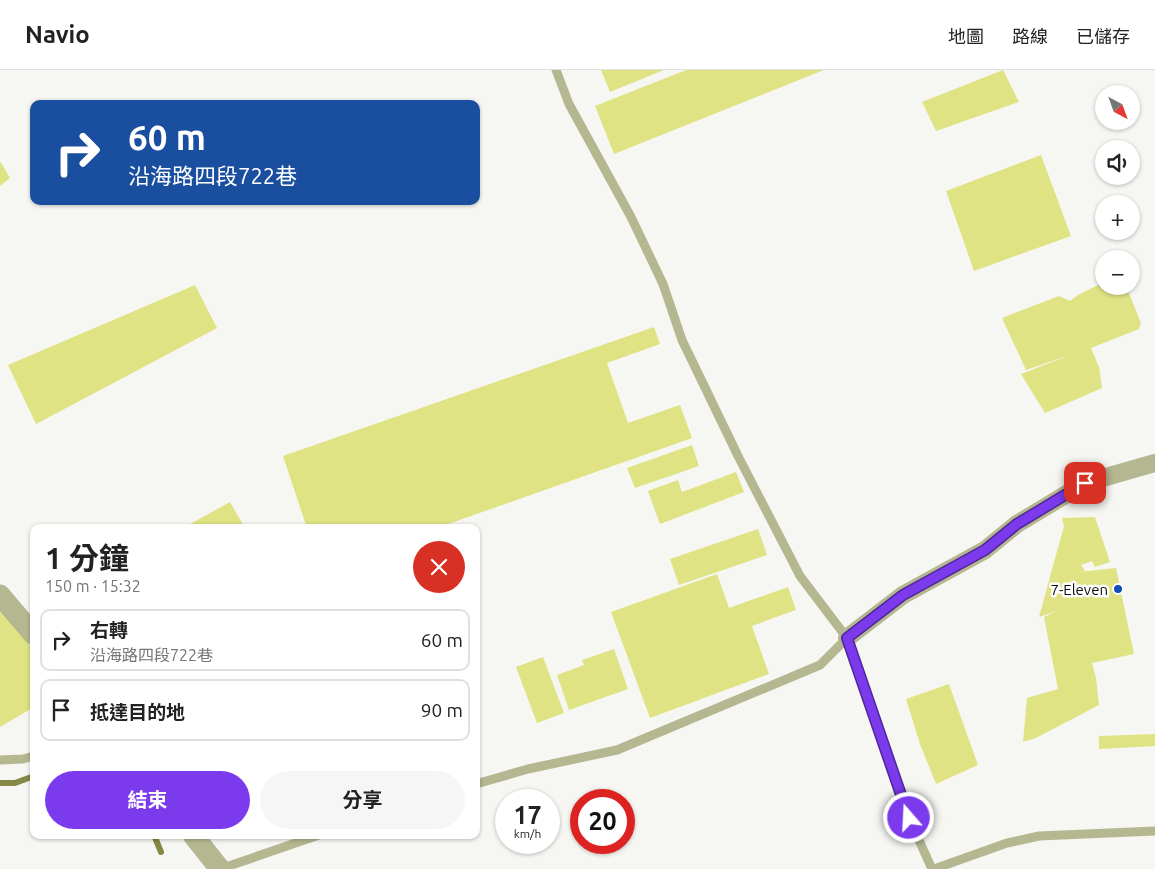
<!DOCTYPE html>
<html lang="zh-TW">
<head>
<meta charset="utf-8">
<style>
	:root { --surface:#fff; --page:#f6f6f6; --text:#222; --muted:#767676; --line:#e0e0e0; --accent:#7c3aed }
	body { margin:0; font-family:Ubuntu,"Noto Sans TC",sans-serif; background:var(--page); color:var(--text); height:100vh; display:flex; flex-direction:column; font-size:19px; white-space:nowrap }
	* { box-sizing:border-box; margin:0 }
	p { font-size:16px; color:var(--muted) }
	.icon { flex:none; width:28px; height:28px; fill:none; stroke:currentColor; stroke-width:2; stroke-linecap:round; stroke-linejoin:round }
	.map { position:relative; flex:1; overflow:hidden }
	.details { position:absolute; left:30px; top:454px; width:450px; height:315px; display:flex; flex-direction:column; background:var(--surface); border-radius:10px; box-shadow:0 1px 4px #0004 }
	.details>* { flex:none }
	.top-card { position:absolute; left:30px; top:30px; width:450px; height:105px; border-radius:10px; box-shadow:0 1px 4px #0004; background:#1a4fa0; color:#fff; overflow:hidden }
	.needle { width:32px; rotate:139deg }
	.buttons { position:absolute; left:1095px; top:15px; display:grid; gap:10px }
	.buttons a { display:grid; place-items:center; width:45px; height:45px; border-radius:50%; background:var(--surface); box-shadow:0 1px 4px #0004; font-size:25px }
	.speed { position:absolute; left:495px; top:719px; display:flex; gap:10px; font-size:25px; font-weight:700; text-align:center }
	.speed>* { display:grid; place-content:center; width:65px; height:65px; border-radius:50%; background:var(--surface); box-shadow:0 1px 4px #0004; line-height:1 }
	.speed small { font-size:12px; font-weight:400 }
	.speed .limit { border:8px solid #d22; background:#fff; color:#111 }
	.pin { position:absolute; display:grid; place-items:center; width:42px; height:42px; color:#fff; margin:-21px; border-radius:10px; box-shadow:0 2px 8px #0006 }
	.me { position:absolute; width:55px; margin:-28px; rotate:341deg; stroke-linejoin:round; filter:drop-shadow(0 0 4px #0008) }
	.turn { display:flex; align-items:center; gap:18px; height:105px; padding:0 15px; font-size:22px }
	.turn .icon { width:65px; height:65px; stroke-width:2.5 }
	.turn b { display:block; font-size:35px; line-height:42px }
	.round { display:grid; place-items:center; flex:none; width:52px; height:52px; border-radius:26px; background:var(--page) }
	.head { display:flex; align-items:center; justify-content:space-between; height:85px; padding:0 15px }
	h1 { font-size:30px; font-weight:700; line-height:38px }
	.cta { display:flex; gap:10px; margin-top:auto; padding:10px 15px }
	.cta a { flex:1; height:58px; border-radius:30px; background:var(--accent); color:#fff; font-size:20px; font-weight:700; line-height:58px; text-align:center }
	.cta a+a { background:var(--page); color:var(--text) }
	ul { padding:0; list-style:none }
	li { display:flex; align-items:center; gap:15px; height:62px; margin:0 10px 8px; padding:0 5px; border:2px solid var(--line); border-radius:10px }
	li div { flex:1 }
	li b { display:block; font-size:19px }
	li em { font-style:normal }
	header { display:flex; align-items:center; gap:30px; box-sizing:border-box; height:70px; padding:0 25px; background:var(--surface); border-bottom:1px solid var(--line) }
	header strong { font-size:24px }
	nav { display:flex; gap:28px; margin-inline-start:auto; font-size:18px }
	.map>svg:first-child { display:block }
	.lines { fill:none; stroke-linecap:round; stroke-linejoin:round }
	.stream { stroke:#868946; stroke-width:6 }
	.building { fill:#dfe383 }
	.service { stroke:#b4b790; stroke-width:9 }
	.minor { stroke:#b4b790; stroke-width:18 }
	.tertiary { stroke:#b4b790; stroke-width:21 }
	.route-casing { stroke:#51269a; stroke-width:12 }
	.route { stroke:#7c3aed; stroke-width:9 }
	.poi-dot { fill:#104eb9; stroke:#fff; stroke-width:2 }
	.labels { text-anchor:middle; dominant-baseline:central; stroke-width:5; stroke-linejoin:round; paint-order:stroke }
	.poi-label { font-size:15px; fill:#0c0c0a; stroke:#fff; text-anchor:end }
</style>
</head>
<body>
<header>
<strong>Navio</strong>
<nav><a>地圖</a><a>路線</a><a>已儲存</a></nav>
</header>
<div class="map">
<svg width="1155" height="799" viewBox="0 0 1155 799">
	<rect width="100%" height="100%" fill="#f6f7f2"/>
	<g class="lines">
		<!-- stream -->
		<path class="stream" d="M 0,713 L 15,713 L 34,706
			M 154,765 L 161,782"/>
	</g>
	<!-- building -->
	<path class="building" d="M 601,0 L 664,0 L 610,22 Z
		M 686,0 L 824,0 L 614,84 L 595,36 Z
		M 1003,0 L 1019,32 L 936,61 L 922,32 Z
		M 1041,85 L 1071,166 L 974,201 L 946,121 Z
		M 0,91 L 10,108 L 0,116 Z
		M 1104,212 L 1104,216 L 1126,216 L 1141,253 L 1139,259 L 1091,278 L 1099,297 L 1102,318 L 1045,343 L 1021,304 L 1070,285 L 1026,300 L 1002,248 L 1059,226 L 1070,231 L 1078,225 Z
		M 195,215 L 217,258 L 36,354 L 8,295 Z
		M 654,257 L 660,274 L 607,293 L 628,353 L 680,335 L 692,368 L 437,458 L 307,458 L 283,386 Z
		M 692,375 L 699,396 L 635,418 L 627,398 Z
		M 736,402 L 744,422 L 660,454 L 648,421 L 678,410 L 682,422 Z
		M 230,432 L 245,458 L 183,458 Z
		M 1095,447 L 1110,492 L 1095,497 L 1092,491 L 1081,495 L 1085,501 L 1079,502 L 1116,498 L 1134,584 L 1092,593 L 1096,608 L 1099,635 L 1036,668 L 1023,672 L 1027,628 L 1058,619 L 1044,547 L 1057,541 L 1039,547 L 1064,456 L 1062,448 Z
		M 758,459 L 767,485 L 679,515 L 670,489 Z
		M 717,504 L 729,538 L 788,517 L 796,540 L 752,556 L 769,604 L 650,648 L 611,542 Z
		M 0,538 L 34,581 L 34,637 L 0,657 Z
		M 614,579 L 628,619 L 569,640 L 557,605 L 584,595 L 582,590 Z
		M 543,587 L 564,643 L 537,653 L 516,597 Z
		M 949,614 L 978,695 L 936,714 L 920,674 L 906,629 Z
		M 1155,664 L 1155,676 L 1099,679 L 1099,666 Z"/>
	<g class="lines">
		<!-- service -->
		<path class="service" d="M 556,0 L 569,34 L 631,147 L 663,214 L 682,270 L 738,386 L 800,506 L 847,568 L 909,748 L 932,799
			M 0,690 L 23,689 L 34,686
			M 476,714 L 528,699 L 617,680 L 820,595 L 847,568
			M 220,799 L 319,765
			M 934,799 L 1007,773 L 1039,766 L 1155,761"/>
		<!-- minor -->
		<path class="minor" d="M 847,568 L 903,525 L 985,480 L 1017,454 L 1085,413 L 1155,393"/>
		<!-- tertiary -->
		<path class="tertiary" d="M 0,525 L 34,565
			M 193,765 L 220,799"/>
	</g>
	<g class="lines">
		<!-- route casing -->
		<g class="route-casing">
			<path id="route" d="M 909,748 L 847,568 L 903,525 L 985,480 L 1017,454 L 1085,413"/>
		</g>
		<!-- route -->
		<use href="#route" class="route"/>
	</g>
	<!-- markers -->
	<circle class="poi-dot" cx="1118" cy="519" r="5"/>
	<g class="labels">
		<!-- poi labels -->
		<g class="poi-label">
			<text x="1108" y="519">7-Eleven</text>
		</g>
	</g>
</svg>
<div class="buttons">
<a><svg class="needle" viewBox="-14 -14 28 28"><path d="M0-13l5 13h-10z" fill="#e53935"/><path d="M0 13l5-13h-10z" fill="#767676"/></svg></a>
<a><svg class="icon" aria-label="sound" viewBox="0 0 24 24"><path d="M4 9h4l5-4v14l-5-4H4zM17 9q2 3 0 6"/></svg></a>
<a>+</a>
<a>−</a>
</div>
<div class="speed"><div>17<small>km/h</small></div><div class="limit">20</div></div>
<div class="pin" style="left:1085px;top:413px;background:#d93025"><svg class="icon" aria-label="arrive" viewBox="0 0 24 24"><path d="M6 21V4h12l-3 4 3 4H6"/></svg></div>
<svg class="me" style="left:909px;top:748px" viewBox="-20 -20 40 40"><circle r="17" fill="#7c3aed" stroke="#fff" stroke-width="3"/><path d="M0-11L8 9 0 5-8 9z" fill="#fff"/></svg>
<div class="top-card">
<div class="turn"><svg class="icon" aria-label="right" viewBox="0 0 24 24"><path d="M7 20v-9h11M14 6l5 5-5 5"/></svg><div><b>60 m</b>沿海路四段722巷</div></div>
</div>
<section class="details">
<div class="head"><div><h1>1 分鐘</h1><p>150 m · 15:32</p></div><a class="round" style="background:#d93025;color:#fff"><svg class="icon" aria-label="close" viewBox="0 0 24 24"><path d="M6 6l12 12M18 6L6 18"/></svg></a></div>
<ul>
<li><svg class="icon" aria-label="right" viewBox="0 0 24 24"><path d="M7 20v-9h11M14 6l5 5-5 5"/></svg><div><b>右轉</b><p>沿海路四段722巷</p></div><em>60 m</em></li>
<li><svg class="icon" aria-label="arrive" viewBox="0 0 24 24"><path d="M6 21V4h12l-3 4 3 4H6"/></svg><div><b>抵達目的地</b></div><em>90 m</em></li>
</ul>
<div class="cta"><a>結束</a><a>分享</a></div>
</section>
</div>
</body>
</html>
